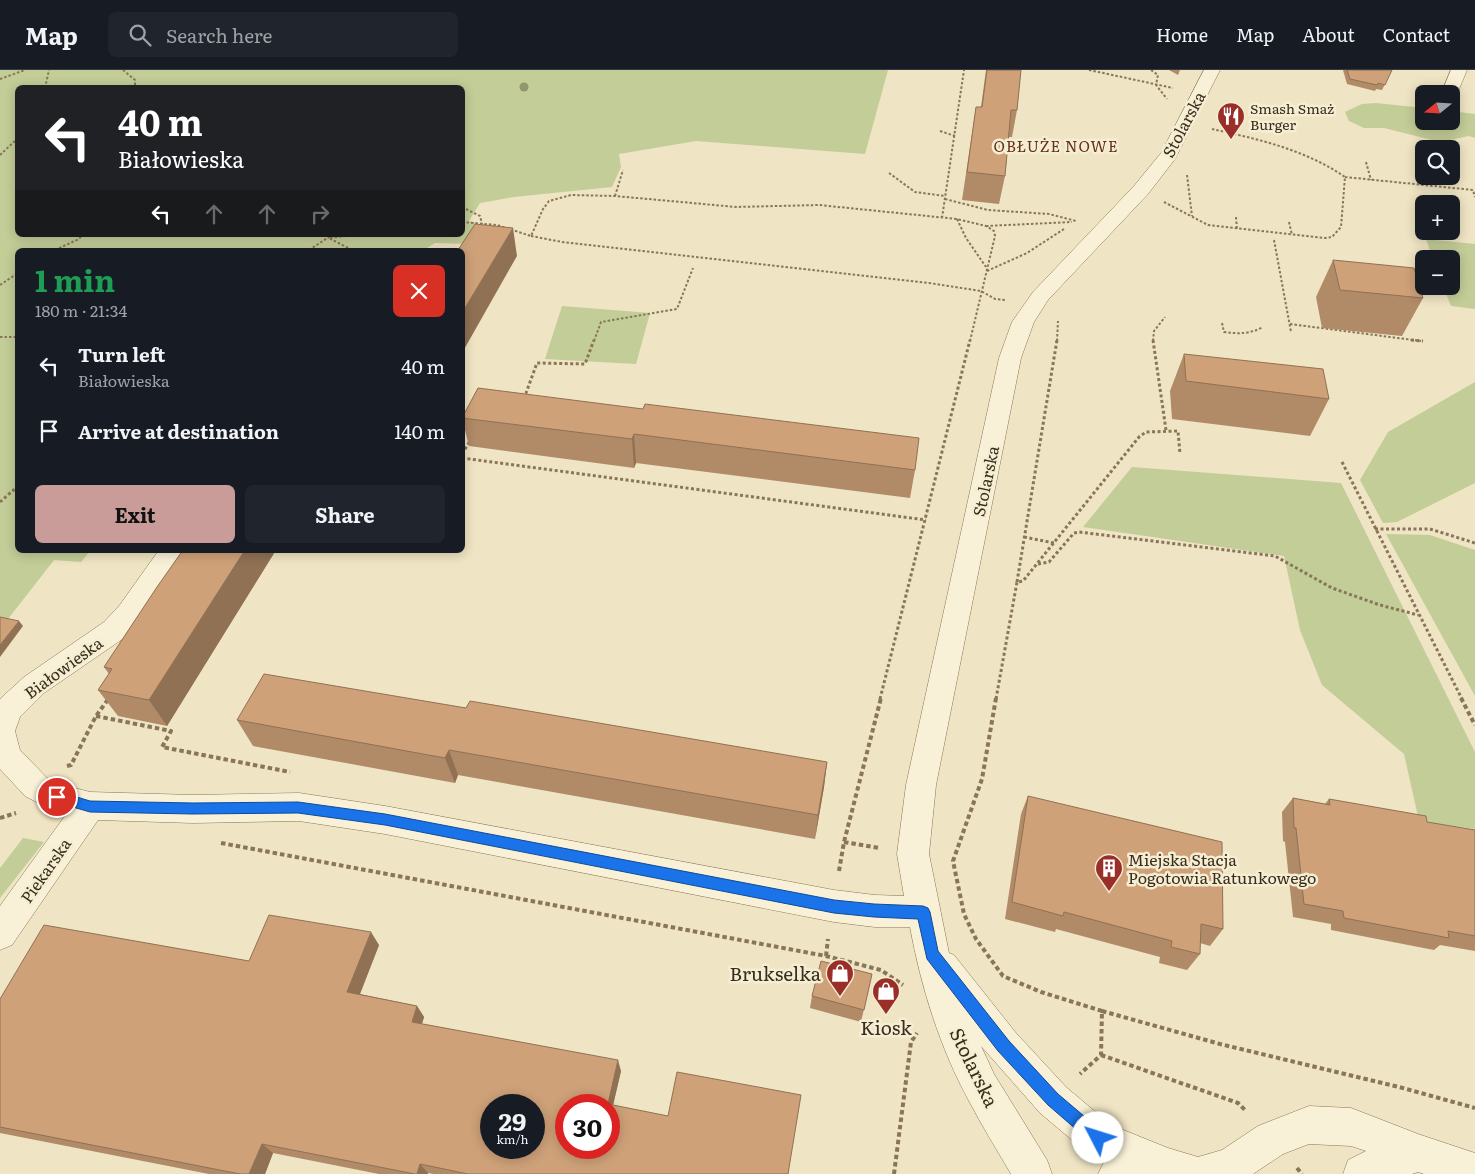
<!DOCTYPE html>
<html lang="en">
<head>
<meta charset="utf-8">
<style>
	:root { --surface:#171b24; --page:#20242c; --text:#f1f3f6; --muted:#9ea1a6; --line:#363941; --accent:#c99b99 }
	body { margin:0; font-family:Literata,serif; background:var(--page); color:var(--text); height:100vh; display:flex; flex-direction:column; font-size:19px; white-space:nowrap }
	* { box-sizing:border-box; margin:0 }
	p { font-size:16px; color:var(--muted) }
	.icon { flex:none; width:28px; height:28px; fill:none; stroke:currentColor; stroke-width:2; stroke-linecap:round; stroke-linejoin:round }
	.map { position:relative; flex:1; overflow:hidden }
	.details { position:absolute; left:15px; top:178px; width:450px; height:305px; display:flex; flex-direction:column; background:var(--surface); border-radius:8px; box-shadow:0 2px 12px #0003 }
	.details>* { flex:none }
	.guide { position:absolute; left:15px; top:15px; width:450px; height:152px; border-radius:8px; box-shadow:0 2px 12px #0003; background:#202124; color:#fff; overflow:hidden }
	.needle { width:32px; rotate:252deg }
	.controls { position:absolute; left:1415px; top:15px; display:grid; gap:10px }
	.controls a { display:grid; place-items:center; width:45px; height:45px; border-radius:8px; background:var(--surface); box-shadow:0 2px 12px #0003; font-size:25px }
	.speed { position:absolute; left:480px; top:1024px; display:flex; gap:10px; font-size:25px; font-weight:700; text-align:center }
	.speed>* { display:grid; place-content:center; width:65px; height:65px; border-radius:50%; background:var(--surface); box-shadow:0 2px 12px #0003; line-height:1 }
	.speed small { font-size:12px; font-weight:400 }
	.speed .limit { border:8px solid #d22; background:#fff; color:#111 }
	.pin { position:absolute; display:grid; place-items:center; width:42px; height:42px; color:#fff; margin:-21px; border:2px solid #fff; border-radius:50%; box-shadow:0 1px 5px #0007 }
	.me { position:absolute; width:55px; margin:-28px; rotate:310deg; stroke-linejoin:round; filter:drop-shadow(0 0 4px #0008) }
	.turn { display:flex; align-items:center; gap:18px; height:105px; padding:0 20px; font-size:22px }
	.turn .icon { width:65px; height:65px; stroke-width:2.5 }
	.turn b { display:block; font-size:35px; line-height:42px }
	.lanes { display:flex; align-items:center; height:48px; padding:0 20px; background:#0003; justify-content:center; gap:25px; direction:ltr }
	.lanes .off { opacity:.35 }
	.round { display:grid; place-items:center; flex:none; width:52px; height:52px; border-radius:8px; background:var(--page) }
	.overview { display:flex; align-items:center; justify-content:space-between; height:85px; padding:0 20px }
	h1 { font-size:30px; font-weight:700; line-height:38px; color:#1e9e55 }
	.action { display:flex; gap:10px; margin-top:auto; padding:10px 20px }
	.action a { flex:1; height:58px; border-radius:8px; background:var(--accent); color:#111; font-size:20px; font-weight:700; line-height:58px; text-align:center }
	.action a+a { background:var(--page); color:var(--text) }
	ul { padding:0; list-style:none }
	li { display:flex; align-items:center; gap:15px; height:65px; padding:0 20px }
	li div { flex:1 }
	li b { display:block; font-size:19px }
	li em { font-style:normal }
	header { display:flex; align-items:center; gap:30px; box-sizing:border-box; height:70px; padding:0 25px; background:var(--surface); border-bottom:1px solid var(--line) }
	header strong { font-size:24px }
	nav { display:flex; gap:28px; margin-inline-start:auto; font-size:18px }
	.search { width:350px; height:45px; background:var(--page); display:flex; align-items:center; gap:12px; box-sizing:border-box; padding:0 18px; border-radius:8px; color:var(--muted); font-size:19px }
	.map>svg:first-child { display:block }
	.green { fill:#c3cd97; fill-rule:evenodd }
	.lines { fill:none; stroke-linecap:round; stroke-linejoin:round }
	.minor-casing { stroke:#897659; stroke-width:1 }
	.path-far2 { stroke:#897659; stroke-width:2; stroke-dasharray:2.5 2; stroke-linecap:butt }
	.path-far1 { stroke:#897659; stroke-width:3; stroke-dasharray:3 2.5; stroke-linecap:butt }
	.path { stroke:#897659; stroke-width:4; stroke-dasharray:4.5 3; stroke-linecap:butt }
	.minor { fill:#f9f1d7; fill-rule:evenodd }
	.tree { fill:#92966c }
	.wall { fill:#b18a67 }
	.shaded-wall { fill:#907154 }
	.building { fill:#cea178; stroke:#907154; fill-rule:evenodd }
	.route { fill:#1a73e8; stroke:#114b97 }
	.labels { text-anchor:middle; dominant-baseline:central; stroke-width:5; stroke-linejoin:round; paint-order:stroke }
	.far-poi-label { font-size:14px; fill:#392d1e; stroke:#f6eed3; text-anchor:start }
	.far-neighbourhood-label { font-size:15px; letter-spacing:1px; fill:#66311c; stroke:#f6eed3 }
	.street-label { font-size:16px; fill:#392d1e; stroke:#f6eed3 }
	.poi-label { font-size:16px; fill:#392d1e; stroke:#f6eed3; text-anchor:start }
	.near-poi-label { font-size:19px; fill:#392d1e; stroke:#f6eed3; text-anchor:end }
	.near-street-label { font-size:19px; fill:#392d1e; stroke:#f6eed3 }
</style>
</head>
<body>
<header>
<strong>Map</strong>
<div class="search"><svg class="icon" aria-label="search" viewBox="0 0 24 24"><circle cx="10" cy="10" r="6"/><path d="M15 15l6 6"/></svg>Search here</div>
<nav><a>Home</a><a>Map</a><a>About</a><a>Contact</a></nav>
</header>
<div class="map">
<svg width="1475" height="1104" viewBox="0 0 1475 1104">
	<rect width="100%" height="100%" fill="#efe4c3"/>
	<!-- green -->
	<path class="green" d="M 0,0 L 888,0 L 865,84 L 696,71 L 619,84 L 621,97 L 612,117 L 514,127 L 480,133 L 469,151 L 477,153 L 466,174 L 435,173 L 424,180 L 18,180 L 18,480 L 91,480 L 81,492 L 54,490 L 8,549 L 0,549 ZM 18,18 L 462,18 L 462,165 L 18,165 Z
		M 1376,33 L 1424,38 L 1424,51 L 1451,51 L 1451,41 L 1475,44 L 1475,68 L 1469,66 L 1440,72 L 1384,58 L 1364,58 L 1349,51 L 1345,42 L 1362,34 Z
		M 1426,169 L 1475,174 L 1475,239 L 1451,236 L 1443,216 L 1451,216 L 1451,189 L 1433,189 Z
		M 562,236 L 650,243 L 636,294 L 545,289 Z
		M 1475,312 L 1475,413 L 1397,452 L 1383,453 L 1360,410 L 1388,362 Z
		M 1132,397 L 1341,413 L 1475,682 L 1475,759 L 1419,751 L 1404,684 L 1322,615 L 1300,560 L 1284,486 L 1083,457 Z
		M 1386,464 L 1430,465 L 1475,480 L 1475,626 Z
		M 23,768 L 44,772 L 0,828 L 0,798 Z"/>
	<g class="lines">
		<!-- minor casing -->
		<g class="minor-casing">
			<path id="minor" d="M 1204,0 L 1220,0 L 1175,89 L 1148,124 L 1048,230 L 1034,252 L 1021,288 L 936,715 L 929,784 L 949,883 L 954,885 L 1016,963 L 1066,1017 L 1111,1055 L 1168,1078 L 1198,1087 L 1222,1080 L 1258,1056 L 1309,1036 L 1351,1038 L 1418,1064 L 1475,1083 L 1475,1104 L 1424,1104 L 1418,1102 L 1412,1104 L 1343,1104 L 1348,1090 L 1366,1081 L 1351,1076 L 1309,1074 L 1283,1084 L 1253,1104 L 1098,1104 L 1105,1090 L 1085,1081 L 1040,1043 L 981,976 L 994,1004 L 1047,1090 L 1052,1104 L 1011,1104 C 997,1080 982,1056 969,1031 C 940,978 921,917 910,857 L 875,857 L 834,852 L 385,764 L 299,751 L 193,753 L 98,750 L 12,875 L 0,880 L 0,836 L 67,743 L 46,737 L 25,726 L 0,699 L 0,629 L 24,607 L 104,552 L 119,536 L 159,480 L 186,480 L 139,550 L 124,568 L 44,623 L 20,647 L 15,661 L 20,680 L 47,708 L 63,715 L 90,722 L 193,725 L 299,723 L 385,736 L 834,820 L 875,825 L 904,826 L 897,784 L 906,715 L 999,288 L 1012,252 L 1033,222 L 1134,116 L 1161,83 Z
				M 1451,0 L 1467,0 L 1457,24 L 1451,29 L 1451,24 L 1441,24 Z"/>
		</g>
		<!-- path-far2 -->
		<path class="path-far2" d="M 123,0 L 135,10 L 135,18
			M 1089,0 L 1173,18
			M 1151,0 L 1158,5 L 1156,15 L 1167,29
			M 0,9 L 25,0
			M 45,18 L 49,0
			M 940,61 L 955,66
			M 0,85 L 18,68
			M 1366,92 L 1371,110
			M 889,103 L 915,122 L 945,126
			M 1187,105 L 1192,146
			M 1345,107 L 1473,120 L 1475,127
			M 615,126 L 623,100
			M 945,129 L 988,140 L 1049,144 L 1076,151
			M 1164,132 L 1208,155 L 1325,168 L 1332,167 L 1341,157 L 1345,107 C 1306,80 1258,69 1212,59
			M 462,137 L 480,146 L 482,154
			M 1236,147 L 1237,159
			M 942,148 L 964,0
			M 957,149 L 966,168 L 986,197
			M 462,152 L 497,155 L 531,166 L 543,139 L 549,131 L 571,125 L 615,126 L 736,137 L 819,135 L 957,149 L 986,156 L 994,161 L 995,166 L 970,271
			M 1289,152 L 1292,165
			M 986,156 L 1072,152
			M 324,165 L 329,168
			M 531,166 L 562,172 L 929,213 L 981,221 L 995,229 L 1005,230
			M 1274,170 L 1291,262
			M 55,180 L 79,169 L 82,165
			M 309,180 L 332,165
			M 352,180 L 329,168 L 354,165
			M 987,201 L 1027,183 L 1064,159
			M 0,215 L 18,203
			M 1222,253 L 1224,262 C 1239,264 1250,264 1263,257
			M 1290,254 L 1421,271
			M 0,267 L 18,267
			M 594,271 L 601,252 L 677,239 L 693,198
			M 1057,271 L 1058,251
			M 1153,271 L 1154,261 L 1165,247"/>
		<!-- path-far1 -->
		<path class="path-far1" d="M 1153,270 L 1166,360
			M 1411,270 L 1423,271
			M 520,325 L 526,323 L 537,293 L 585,294 L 594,270
			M 462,384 L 470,371
			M 462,388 L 926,450
			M 1342,392 L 1462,629
			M 0,432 L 18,416
			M 1375,459 L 1430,459 L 1475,473
			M 1024,467 L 1054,473
			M 1038,494 L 1049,492 L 1074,463 L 1079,462 L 1275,486 L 1332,518 L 1380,535 L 1418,545
			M 1017,512 L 1057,270
			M 880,629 L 970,270
			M 996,629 L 1017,512 L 1023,511 L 1139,367 L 1146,362 L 1178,361 L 1180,384"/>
		<!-- path -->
		<path class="path" d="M 996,628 L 982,709 L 953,791 L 964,844 L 976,869 L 1003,906 L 1041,922 L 1102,941 L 1101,985 L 1080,1004
			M 1461,628 L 1475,655
			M 96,646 L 171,661 L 162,677 L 290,702
			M 67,696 L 71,695 L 96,646 L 109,628
			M 0,748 L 16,743
			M 844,772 L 879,778
			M 221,773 L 826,886 L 881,900 L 903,915
			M 839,801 L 844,772 L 881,628
			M 826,886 L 828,869
			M 1102,941 L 1220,974 L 1399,1017 L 1475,1038
			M 1101,985 L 1238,1033 L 1246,1041
			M 1297,1098 L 1302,1104
			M 894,1104 L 911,972 L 917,963"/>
		<!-- minor -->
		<use href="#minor" class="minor"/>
	</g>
	<!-- trees -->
	<circle class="tree" cx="524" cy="17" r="4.5"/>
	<!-- wall -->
	<path class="wall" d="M 986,0 L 1021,0 L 1017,40 L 1012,67 L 1009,67 L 1005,106 L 999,134 L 962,130 L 976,37 L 981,37 Z
		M 1169,0 L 1180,0 L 1178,5 Z
		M 1343,0 L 1392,0 L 1382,20 L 1376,19 L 1375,21 L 1347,14 Z
		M 1333,190 L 1423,228 L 1402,266 L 1322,258 L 1316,227 Z
		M 1184,284 L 1329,329 L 1310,366 L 1172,349 L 1170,321 Z
		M 478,318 L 915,400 L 910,428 L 636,393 L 634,398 L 469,376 L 462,348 Z
		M 183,480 L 276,480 L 167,656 L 118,646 L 98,620 L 109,604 L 104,597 Z
		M 466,638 L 827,692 L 824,717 L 815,769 L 458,705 L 455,713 L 253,676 L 237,650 Z
		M 1028,726 L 1223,859 L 1210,876 L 1200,873 L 1200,884 L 1187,900 L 1159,893 L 1160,887 L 1056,859 L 1055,862 L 1005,849 L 1021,744 Z
		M 1293,728 L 1325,734 L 1329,729 L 1427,752 L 1475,760 L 1475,881 L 1440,875 L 1434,880 L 1331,860 L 1331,854 L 1293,847 L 1285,772 L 1283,771 L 1282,742 Z
		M 379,875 L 360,924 L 417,936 L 424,947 L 422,954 L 621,1001 L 613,1035 L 789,1104 L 433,1104 L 428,1103 L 428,1104 L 379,1104 L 273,1083 L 265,1104 L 209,1104 L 0,1063 L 0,929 L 249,891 Z
		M 872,904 L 861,952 L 810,938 L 812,926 Z"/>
	<!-- shaded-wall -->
	<path class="shaded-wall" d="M 513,158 L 517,186 L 462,283 L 462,243 Z
		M 634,364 L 636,393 L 634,398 L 632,369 Z
		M 245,480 L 276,480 L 167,656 L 149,630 Z
		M 19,551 L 23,556 L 0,587 L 0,575 Z
		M 449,680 L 458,705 L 455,713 L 445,688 Z
		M 827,692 L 824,717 L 815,769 L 818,745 Z
		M 371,862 L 379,875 L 356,934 L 347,922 Z
		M 417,936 L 424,947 L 419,963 L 412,952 Z
		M 618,990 L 621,1001 L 611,1044 L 608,1034 Z
		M 262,1074 L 273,1083 L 265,1104 L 249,1104 Z
		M 420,1094 L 428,1103 L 428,1104 L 417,1104 Z"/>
	<!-- building -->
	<path class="building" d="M 987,0 L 1021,0 L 1017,40 L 1011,40 L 1005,106 L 967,102 L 976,37 L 982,37 Z
		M 1347,0 L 1392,0 L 1385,15 L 1378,13 L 1377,15 L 1350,9 Z
		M 475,154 L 513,158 L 462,243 L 462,180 L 458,180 Z
		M 1333,190 L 1414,198 L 1423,228 L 1340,220 Z
		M 1184,284 L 1323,299 L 1329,329 L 1186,311 Z
		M 478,318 L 643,339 L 645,334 L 919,368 L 915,400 L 634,364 L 632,369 L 462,348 Z
		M 183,480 L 245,480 L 149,630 L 98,620 L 112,599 L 104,597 L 157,517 Z
		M 0,547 L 19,551 L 0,575 Z
		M 264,604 L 466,638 L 470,631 L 827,692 L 818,745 L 449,680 L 445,688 L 237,650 Z
		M 1028,726 L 1222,772 L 1223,859 L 1201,854 L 1200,884 L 1171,877 L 1172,871 L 1064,842 L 1063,846 L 1012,832 Z
		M 1293,728 L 1330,735 L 1329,729 L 1426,746 L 1427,752 L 1475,760 L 1475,866 L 1448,861 L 1449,868 L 1344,848 L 1343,841 L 1304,834 L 1296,758 L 1294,758 Z
		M 269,845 L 371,862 L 347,922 L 417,936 L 412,952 L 618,990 L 608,1034 L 668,1046 L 677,1002 L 801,1025 L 788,1104 L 468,1104 L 420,1094 L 417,1104 L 415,1104 L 262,1074 L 249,1104 L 240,1104 L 0,1057 L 0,929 L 44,855 L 249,891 ZM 491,1035 L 534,1035 L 534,1078 L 491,1078 ZM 566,1035 L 609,1035 L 609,1078 L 566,1078 Z
		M 821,891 L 872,904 L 864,940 L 812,926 Z"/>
	<!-- route -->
	<path class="route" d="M 57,721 L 90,731 L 193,733 L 298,732 L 385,744 L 834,830 L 874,834 L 923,836 L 928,838 L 930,842 L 938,881 L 1009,971 L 1058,1024 L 1104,1063 L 1106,1068 L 1104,1074 L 1098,1076 L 1093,1074 L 1048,1035 L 998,981 L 927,889 L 918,849 L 874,847 L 834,843 L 385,755 L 298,743 L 193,744 L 90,742 L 52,731 L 50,727 L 52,723 Z"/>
	<!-- icons -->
	<defs>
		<g id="restaurant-pin" transform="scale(1.4375)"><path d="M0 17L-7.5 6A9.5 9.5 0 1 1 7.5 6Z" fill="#992f28" stroke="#f6eed3"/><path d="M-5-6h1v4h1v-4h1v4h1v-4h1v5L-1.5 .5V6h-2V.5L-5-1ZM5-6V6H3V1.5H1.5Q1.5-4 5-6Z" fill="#fff"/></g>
		<g id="building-pin" transform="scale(1.4375)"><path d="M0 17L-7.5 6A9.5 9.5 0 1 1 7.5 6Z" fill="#992f28" stroke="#f6eed3"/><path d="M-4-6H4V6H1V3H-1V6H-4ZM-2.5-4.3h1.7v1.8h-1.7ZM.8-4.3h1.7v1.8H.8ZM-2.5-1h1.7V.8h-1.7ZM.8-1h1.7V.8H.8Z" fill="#fff"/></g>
		<g id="shop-pin" transform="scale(1.4375)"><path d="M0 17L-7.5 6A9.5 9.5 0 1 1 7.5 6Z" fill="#992f28" stroke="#f6eed3"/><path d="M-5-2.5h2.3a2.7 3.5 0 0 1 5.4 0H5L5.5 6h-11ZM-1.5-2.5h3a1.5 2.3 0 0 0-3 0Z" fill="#fff"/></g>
	</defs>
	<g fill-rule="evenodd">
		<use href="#restaurant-pin" x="1231" y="46"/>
		<use href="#building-pin" x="1109" y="798"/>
		<use href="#shop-pin" x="840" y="903"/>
		<use href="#shop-pin" x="886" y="921"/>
	</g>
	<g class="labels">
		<!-- far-poi labels -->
		<g class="far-poi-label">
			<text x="1250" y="38">Smash Smaż<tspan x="1250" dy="16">Burger</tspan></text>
		</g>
		<!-- far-neighbourhood labels -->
		<g class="far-neighbourhood-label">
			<text x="1056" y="75">OBŁUŻE NOWE</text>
		</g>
		<!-- street labels -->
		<g class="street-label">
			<text transform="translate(1183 54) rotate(-62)">Stolarska</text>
			<text transform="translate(985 411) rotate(-78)">Stolarska</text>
			<text transform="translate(63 597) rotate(-36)">Białowieska</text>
			<text transform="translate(45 800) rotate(-55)">Piekarska</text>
		</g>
		<!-- poi labels -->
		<g class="poi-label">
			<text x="1128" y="789">Miejska Stacja<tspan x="1128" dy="18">Pogotowia Ratunkowego</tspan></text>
		</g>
		<!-- near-poi labels -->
		<g class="near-poi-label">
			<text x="821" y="903">Brukselka</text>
			<text x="886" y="957" text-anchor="middle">Kiosk</text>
		</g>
		<!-- near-street labels -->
		<g class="near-street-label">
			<text transform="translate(975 997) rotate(64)">Stolarska</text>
		</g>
	</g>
</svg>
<div class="controls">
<a><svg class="needle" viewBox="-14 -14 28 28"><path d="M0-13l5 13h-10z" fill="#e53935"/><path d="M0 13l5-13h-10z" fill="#9ea1a6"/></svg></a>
<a><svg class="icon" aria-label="search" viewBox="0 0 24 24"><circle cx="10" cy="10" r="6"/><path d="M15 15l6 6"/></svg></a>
<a>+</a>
<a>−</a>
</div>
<div class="speed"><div>29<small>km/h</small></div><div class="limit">30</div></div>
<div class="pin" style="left:57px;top:727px;background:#d93025"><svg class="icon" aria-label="arrive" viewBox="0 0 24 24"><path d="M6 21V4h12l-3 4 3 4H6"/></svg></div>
<svg class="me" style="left:1098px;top:1068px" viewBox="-20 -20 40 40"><circle r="19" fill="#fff"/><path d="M0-13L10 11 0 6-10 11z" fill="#1a73e8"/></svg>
<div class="guide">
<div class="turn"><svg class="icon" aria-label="left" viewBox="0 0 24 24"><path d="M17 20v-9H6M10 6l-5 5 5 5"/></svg><div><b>40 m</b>Białowieska</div></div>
<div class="lanes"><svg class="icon" aria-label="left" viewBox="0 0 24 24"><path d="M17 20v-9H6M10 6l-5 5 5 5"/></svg><svg class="icon off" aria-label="ahead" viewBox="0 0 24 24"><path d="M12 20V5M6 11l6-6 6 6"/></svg><svg class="icon off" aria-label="ahead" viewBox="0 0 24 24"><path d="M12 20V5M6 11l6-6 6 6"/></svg><svg class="icon off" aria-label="right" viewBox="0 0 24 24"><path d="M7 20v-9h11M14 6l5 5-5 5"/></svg></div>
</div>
<section class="details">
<div class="overview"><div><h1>1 min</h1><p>180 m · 21:34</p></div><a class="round" style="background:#d93025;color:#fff"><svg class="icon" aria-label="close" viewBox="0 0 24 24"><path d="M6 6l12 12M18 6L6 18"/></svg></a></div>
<ul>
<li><svg class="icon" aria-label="left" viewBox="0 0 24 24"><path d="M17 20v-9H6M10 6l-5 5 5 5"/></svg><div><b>Turn left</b><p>Białowieska</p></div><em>40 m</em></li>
<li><svg class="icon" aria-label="arrive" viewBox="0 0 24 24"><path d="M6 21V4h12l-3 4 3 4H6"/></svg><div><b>Arrive at destination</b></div><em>140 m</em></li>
</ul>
<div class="action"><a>Exit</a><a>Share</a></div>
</section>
</div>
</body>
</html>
